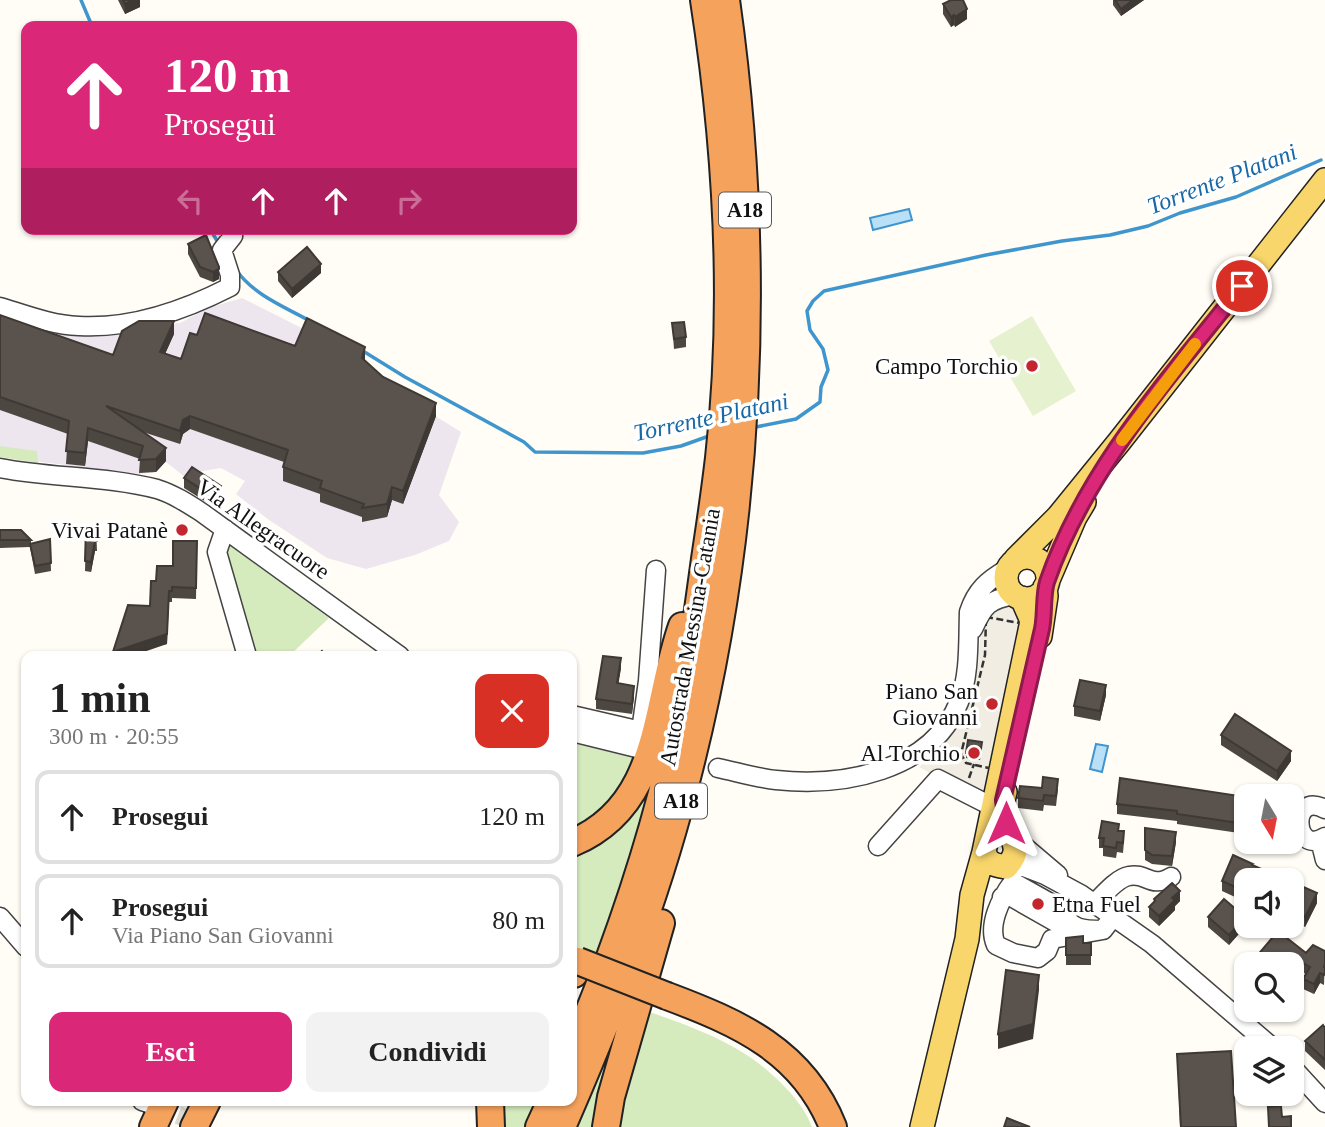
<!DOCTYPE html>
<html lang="it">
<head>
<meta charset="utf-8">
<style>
	:root { --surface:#fff; --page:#f2f2f2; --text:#222; --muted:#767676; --line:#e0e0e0; --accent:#db2777 }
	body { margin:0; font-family:"Times New Roman",serif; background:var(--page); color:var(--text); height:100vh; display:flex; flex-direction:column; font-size:26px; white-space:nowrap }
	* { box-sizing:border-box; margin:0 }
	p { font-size:23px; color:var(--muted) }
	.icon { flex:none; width:38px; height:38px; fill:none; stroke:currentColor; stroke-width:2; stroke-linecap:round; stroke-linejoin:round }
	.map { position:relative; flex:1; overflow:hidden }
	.drawer { position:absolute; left:21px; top:651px; width:556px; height:455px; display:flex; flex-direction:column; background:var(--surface); border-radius:14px; box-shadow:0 2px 5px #0004 }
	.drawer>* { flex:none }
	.top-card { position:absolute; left:21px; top:21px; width:556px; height:214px; border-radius:14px; box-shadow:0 2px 5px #0004; background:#db2777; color:#fff; overflow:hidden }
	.needle { width:46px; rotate:170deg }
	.controls { position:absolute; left:1234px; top:784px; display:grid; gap:14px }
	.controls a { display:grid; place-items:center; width:70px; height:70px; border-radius:14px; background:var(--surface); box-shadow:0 2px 5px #0004; font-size:35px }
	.pin { position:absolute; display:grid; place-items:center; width:60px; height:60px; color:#fff; margin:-30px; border:4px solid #fff; border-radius:50%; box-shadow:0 2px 7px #0007 }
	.me { position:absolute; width:77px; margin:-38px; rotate:0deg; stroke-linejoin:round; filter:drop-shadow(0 0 5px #0008) }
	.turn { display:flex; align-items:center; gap:24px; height:147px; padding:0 28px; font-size:32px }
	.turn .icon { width:91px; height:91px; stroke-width:2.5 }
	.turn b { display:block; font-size:49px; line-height:60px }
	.lanes { display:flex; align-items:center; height:66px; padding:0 28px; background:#0003; justify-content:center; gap:35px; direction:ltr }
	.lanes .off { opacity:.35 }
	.round { display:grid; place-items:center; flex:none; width:74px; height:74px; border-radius:14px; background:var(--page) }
	.summary { display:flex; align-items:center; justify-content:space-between; height:119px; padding:0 28px }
	h1 { font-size:42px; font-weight:700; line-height:52px }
	.action { display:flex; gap:14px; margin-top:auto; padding:14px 28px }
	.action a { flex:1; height:80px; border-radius:14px; background:var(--accent); color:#fff; font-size:28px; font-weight:700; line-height:80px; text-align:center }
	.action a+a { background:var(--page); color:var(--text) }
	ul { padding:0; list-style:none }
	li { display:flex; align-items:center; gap:21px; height:94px; margin:0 14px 10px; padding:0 14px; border:4px solid var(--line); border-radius:14px }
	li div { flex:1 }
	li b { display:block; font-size:26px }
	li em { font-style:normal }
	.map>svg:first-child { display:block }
	.industrial { fill:#eee6ef }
	.green { fill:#d5ebbd }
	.pitch { fill:#e6f2cf }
	.plaza { fill:#f1ede2 }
	.water { fill:#b9e0f7; stroke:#3f96cf; stroke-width:2 }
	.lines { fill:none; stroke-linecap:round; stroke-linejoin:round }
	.stream { stroke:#3f96cf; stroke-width:3.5 }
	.minor-tunnel { stroke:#dbdad3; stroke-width:18; stroke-dasharray:18 9; stroke-linecap:butt }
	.minor-casing { stroke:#444; stroke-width:21 }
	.major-casing { stroke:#222; stroke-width:26 }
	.highway-casing { stroke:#222; stroke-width:30 }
	.path { stroke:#333; stroke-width:2.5; stroke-dasharray:7 3.5; stroke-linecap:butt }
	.minor { stroke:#fff; stroke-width:18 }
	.major { stroke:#f9d66b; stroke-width:23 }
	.highway { stroke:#f5a25d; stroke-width:26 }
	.highway-bridge-casing { stroke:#222; stroke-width:30; stroke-linecap:butt }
	.highway-bridge { stroke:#f5a25d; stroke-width:26 }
	.wall { fill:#4d4742 }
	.shaded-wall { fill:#3f3936 }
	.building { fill:#5a524d; stroke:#3f3936; stroke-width:2 }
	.route-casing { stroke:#8e194d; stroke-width:18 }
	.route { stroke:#db2777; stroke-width:12 }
	.slow { stroke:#f59e0b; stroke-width:12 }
	.poi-dot { fill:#c4262e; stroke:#fff; stroke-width:2.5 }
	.labels { text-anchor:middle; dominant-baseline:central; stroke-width:7; stroke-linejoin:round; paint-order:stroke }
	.shield { fill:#fff; stroke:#585858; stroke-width:2 }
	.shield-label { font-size:21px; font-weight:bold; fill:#111 }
	.poi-label { font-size:23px; fill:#111; stroke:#fff; text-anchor:end }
	.street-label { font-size:23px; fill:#111; stroke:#fff }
	.water-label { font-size:24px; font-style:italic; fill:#1768a6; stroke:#fff }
</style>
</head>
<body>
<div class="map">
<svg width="1325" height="1127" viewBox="0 0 1325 1127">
	<rect width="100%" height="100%" fill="#fffdf5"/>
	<!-- industrial -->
	<path class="industrial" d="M 242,298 L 365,360 L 362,371 L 461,432 L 439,495 L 459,522 L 449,541 L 415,555 L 366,569 L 327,558 L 269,520 L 236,494 L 245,481 L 221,468 L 197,472 L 190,481 L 166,462 L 156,472 L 139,474 L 0,457 L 0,311 L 78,336 L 180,323 L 208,308 Z"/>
	<!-- green -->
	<path class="green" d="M 0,446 L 37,451 L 38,463 L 0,457 Z
		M 229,544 L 329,618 L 289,656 L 250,656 L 221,554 Z
		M 572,743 L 643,760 L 637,775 L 572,836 Z
		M 646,793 L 649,795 L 621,888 L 595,963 L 572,955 L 572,855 C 600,837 628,823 646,793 Z
		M 641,972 L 600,1127 L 576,1127 Z
		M 644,1010 C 695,1028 743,1044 781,1083 C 794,1096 805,1109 812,1127 L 613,1127 Z
		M 497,1101 L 539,1101 L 526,1127 L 498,1127 Z"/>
	<!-- pitch -->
	<path class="pitch" d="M 1032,316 L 1076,391 L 1033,416 L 989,341 Z"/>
	<!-- plaza -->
	<path class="plaza" d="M 992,600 L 1026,605 L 993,807 L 919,767 L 944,744 L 966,711 L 978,667 L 982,610 Z"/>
	<!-- water -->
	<path class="water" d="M 909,209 L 912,220 L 873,230 L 870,218 Z
		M 1096,744 L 1108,746 L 1102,772 L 1090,769 Z"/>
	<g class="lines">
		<!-- stream -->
		<path class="stream" d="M 81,0 L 92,26
			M 210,229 L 219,244
			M 237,271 C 254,295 285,307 310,321
			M 363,351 L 405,377 L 524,442 L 535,452 L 643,453 L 681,446 L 709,436
			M 751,428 L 796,419 L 820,402 L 821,387 L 828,370 L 823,349 L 810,330 L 807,311 L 813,301 L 824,291 L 986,255 L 1062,241 L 1110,235 L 1148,226 L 1180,213 L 1236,197 L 1321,160"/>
		<!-- minor-tunnel -->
		<path class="minor-tunnel" d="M 153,1105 L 205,1126"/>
		<!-- minor casing -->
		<g class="minor-casing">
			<path id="minor" d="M 0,307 C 26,315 52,325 79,326 C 132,329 183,311 230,287 L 230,275 L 222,250 L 233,236 L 229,229
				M 0,468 C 52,478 107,476 157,489 C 173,494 187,503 201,512 L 400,656
				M 225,529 L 217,552 L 247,656
				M 973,629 C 984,605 988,600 1014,595
				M 572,715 L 641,731 L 648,681 L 656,570
				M 572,732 L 645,750
				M 718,768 C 737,772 757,778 776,780 C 842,787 931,772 959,702 C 970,676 968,640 969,612 C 976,590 988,580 1007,569
				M 1325,809 C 1289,790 1293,857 1325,837
				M 1012,836 L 1058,875
				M 1320,840 L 1325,860
				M 878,846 L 938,779 L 993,807
				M 1006,867 L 1024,867 L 1045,875 L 1082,895 L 1152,944 L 1273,1048
				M 1002,897 L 1008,895 L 1057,923 L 1066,921
				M 1094,904 C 1103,895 1117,878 1129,876 C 1147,872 1150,889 1171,877
				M 0,917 L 26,947
				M 1103,930 C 1084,930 1069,930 1063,910 L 1013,882 C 1001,898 987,925 996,945 L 1013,953 L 1038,958 L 1047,951 L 1052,939 L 1103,930 L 1113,917
				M 1292,1067 L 1325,1103
				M 142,1101 L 151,1104"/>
		</g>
		<!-- major casing -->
		<g class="major-casing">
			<path id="major" d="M1006 578a21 21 0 1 1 42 0a21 21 0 1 1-42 0Z
				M 1016,559 L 1058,517 L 1119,442 L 1325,180
				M 1048,580 L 1075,517 L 1084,502
				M 1040,636 L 1046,596 L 1045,587
				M 984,852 C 988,864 994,865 1006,867 C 1024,849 1011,840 1005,821 C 1002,811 1002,802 1005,792
				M 922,1127 L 967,939 L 972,895 L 984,852 L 1032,621 L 1022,598"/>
		</g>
		<!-- highway casing -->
		<g class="highway-casing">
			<path id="highway" d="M 572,843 C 663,805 654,705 682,626
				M 572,973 L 574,974
				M 667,996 C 739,1023 803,1051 833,1127
				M 572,1053 C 615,951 652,844 676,735 C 689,677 697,618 705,559 C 710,526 715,492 719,458 C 736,308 727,149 704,0
				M 490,1101 L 491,1127
				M 153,1127 L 165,1101
				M 194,1127 L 207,1101
				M 539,1127 L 551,1101
				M 562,1127 C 610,1017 654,905 684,789 C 752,532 763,262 726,0
				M 606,1127 L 611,1097 L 661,923"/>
		</g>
		<!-- path -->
		<path class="path" d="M 986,617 L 1025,624 L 993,769 L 966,763 L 961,754 L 985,655 Z
			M 969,778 L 974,764"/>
		<!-- minor -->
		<use href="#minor" class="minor"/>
		<!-- major -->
		<use href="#major" class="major"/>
		<!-- highway -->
		<use href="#highway" class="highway"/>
		<!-- highway-bridge casing -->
		<g class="highway-bridge-casing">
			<path id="highway-bridge" d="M 578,961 L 667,996"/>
		</g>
		<!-- highway-bridge -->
		<use href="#highway-bridge" class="highway-bridge"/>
	</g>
	<!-- wall -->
	<path class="wall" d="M 118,0 L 140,0 L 140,7 L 125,14 Z
		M 1113,0 L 1144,0 L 1121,16 L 1113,5 Z
		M 943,4 L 967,19 L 955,27 L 954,25 L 951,27 L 943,14 Z
		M 188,244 L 219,267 L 219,279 L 213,282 L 200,277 L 188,254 Z
		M 278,272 L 321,273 L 292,298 L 278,281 Z
		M 0,315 L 113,355 L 174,334 L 165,354 L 181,359 L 197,335 L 295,346 L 365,361 L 383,377 L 436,416 L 403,504 L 392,500 L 387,517 L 362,522 L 362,517 L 320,502 L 320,494 L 283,481 L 283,467 L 284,462 L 190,429 L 183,434 L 180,444 L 143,432 L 166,461 L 156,472 L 139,473 L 140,459 L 88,441 L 85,466 L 66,464 L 68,434 L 0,410 Z
		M 672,323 L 686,337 L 686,347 L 674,349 Z
		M 184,478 L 221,496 L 214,507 L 184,488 Z
		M 96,527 L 97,551 L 95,551 L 91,572 L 85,571 L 86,528 Z
		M 0,530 L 31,540 L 31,544 L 50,539 L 51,571 L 35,574 L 30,547 L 0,548 Z
		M 197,541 L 196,599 L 172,598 L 172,602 L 169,602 L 167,644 L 113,656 L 150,606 L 156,581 Z
		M 621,668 L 618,683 L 634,696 L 632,714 L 596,709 L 596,699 Z
		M 1106,695 L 1100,721 L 1074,716 L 1074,706 Z
		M 1221,735 L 1291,761 L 1277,781 L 1221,745 Z
		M 982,747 L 980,760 L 966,758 L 966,753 Z
		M 1042,788 L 1058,789 L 1056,806 L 1044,805 L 1043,811 L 1018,808 L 1018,798 Z
		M 1246,797 L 1246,834 L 1177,824 L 1177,821 L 1117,814 L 1117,804 Z
		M 1145,828 L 1176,842 L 1172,866 L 1152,864 L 1145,860 Z
		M 1119,831 L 1124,841 L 1123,853 L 1117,852 L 1116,858 L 1103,856 L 1103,848 L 1099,848 L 1099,838 Z
		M 1233,855 L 1253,864 L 1253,866 L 1273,874 L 1273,880 L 1246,880 L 1246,902 L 1222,891 L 1222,881 Z
		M 26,866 L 26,880 L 24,877 L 24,867 Z
		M 1292,884 L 1317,903 L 1305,927 L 1292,920 Z
		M 1154,899 L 1180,901 L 1175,906 L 1175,910 L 1159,926 L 1149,917 L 1149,907 L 1154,902 Z
		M 1208,917 L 1245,927 L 1229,945 L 1208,927 Z
		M 1278,931 L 1306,953 L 1325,951 L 1324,985 L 1320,983 L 1314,994 L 1303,989 L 1303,979 L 1306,974 L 1292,967 L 1292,964 L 1256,964 L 1256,957 Z
		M 1066,938 L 1083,943 L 1091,943 L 1091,965 L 1066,965 Z
		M 1325,1028 L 1325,1070 L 1305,1051 L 1305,1041 Z
		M 1177,1054 L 1236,1127 L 1180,1127 Z"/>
	<!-- shaded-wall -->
	<path class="shaded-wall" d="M 134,0 L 140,0 L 140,7 L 125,14 L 125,4 Z
		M 1133,0 L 1144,0 L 1121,16 L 1121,9 Z
		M 967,9 L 967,19 L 955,27 L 955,17 Z
		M 954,15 L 954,25 L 951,27 L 951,17 Z
		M 321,264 L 321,273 L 292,298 L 292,289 Z
		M 219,269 L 219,279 L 213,282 L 213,272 Z
		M 174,321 L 174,334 L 160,365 L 160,352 Z
		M 365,347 L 365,360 L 362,371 L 362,358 Z
		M 436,403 L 436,416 L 403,504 L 403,491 Z
		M 190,416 L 190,429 L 183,434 L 180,444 L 180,431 L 183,420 Z
		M 88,428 L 88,441 L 85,466 L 85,453 Z
		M 166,448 L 166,461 L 156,472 L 156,459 Z
		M 221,486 L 221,496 L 214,507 L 214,497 Z
		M 392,487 L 392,500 L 387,517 L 387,504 Z
		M 95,541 L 95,551 L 91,572 L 91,562 Z
		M 169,591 L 167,644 L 132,656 L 113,656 L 113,652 Z
		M 621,658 L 621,668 L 617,693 L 617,683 Z
		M 1106,685 L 1106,695 L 1100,721 L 1100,711 Z
		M 634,686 L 634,696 L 632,714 L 632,704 Z
		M 1291,751 L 1291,761 L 1277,781 L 1277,771 Z
		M 1176,832 L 1176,842 L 1172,866 L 1172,856 Z
		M 1180,891 L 1180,901 L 1175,906 L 1175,910 L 1159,926 L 1159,916 L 1172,898 Z
		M 1317,893 L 1317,903 L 1305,927 L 1305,917 Z
		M 1245,917 L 1245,927 L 1229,945 L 1229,935 Z
		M 1274,954 L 1274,964 L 1266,964 Z
		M 1287,954 L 1287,964 L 1282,964 L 1282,960 Z
		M 1320,973 L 1320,983 L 1314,994 L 1314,984 Z
		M 1039,975 L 1039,990 L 1033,1039 L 998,1049 L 998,1034 Z"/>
	<!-- building -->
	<path class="building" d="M 123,0 L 134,0 L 125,4 Z
		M 951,0 L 963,0 L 967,9 L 955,17 L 954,15 L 951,17 L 943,4 Z
		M 1115,0 L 1133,0 L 1121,9 Z
		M 206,235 L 219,267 L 219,269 L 213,272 L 200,267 L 188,244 Z
		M 307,247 L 321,264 L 292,289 L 278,272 Z
		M 205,313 L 295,346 L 307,318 L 365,347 L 362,358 L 383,377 L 436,403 L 403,491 L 392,487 L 387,504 L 362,508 L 364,504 L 320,488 L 322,481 L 283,467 L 288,450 L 190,416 L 183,420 L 180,431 L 106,406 L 166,448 L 156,459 L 139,460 L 143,446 L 88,428 L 85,453 L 66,451 L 69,421 L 0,397 L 0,315 L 113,355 L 122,331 L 139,321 L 174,321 L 160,352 L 181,359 L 190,333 L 197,335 Z
		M 684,322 L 686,337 L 674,339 L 672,323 Z
		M 192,467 L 221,486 L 214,497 L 184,478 Z
		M 96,527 L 97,541 L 95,541 L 91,562 L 85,561 L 86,528 Z
		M 0,530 L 21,530 L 31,540 L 0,540 Z
		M 50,539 L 51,563 L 35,566 L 30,544 Z
		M 173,541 L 197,541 L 196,588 L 172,587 L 172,591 L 169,591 L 167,634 L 113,652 L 128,605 L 150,606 L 151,581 L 156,581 L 157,566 L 173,566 Z
		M 322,651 L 326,656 L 316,656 Z
		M 603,656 L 621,658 L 617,683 L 634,686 L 632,704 L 596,699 Z
		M 1080,680 L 1106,685 L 1100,711 L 1074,706 Z
		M 1235,714 L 1291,751 L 1277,771 L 1221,735 Z
		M 968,740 L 982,742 L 980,755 L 966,753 Z
		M 1043,777 L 1058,779 L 1056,796 L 1044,795 L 1043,801 L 1018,798 L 1020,786 L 1042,788 Z
		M 1120,778 L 1246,797 L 1246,824 L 1177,814 L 1177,811 L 1117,804 Z
		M 1102,821 L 1119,824 L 1118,831 L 1124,831 L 1123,843 L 1117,842 L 1116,848 L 1103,846 L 1104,838 L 1099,838 Z
		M 1145,828 L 1176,832 L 1172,856 L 1152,855 L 1145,850 Z
		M 1233,855 L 1253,864 L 1252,865 L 1273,874 L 1270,880 L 1246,880 L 1246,892 L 1222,881 Z
		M 1292,882 L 1317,893 L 1305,917 L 1292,911 Z
		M 1172,883 L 1180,891 L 1172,898 L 1175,900 L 1159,916 L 1149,907 L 1155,901 L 1154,899 Z
		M 1224,899 L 1245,917 L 1229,935 L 1208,917 Z
		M 1278,931 L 1306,953 L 1313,945 L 1325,951 L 1325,964 L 1324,967 L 1325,968 L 1325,973 L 1324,975 L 1320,973 L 1314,984 L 1303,979 L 1310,967 L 1287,954 L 1282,960 L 1274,954 L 1266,964 L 1256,957 Z
		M 1083,936 L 1083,943 L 1091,943 L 1091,955 L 1066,955 L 1066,938 Z
		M 1006,970 L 1039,975 L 1033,1024 L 998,1034 Z
		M 1323,1025 L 1325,1028 L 1325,1060 L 1305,1041 Z
		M 1231,1051 L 1236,1127 L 1181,1127 L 1177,1054 Z
		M 1281,1106 L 1282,1117 L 1291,1116 L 1291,1127 L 1269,1127 L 1268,1107 Z
		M 1007,1118 L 1030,1127 L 1004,1127 Z"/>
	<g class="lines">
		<!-- route casing -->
		<g class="route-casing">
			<path id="route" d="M 1006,823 L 1003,800 C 1016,743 1029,686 1042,629 C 1045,615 1043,594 1047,582 C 1086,469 1169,378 1242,286"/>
		</g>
		<!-- route -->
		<use href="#route" class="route"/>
		<!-- slow -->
		<path class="slow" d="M 1122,440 L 1195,344"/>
	</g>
	<!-- markers -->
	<g class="poi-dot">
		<circle cx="1032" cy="366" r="7"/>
		<circle cx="182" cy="530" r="7"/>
		<circle cx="992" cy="704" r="7"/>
		<circle cx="974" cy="753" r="7"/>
		<circle cx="1038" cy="904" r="7"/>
	</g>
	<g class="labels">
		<!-- shield labels -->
		<g class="shield">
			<rect x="719" y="192.5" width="52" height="35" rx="5"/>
			<rect x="655" y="783.5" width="52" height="35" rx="5"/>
		</g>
		<g class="shield-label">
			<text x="745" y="210">A18</text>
			<text x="681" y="801">A18</text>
		</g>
		<!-- poi labels -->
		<g class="poi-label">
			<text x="1018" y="366">Campo Torchio</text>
			<text x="168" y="530">Vivai Patanè</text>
			<text x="978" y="691">Piano San<tspan x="978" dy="26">Giovanni</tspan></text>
			<text x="960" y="753">Al Torchio</text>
			<text x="1052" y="904" text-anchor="start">Etna Fuel</text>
		</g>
		<!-- street labels -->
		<g class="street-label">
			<text transform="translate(263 529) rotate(35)">Via Allegracuore</text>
			<text transform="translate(690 637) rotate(-80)">Autostrada Messina-Catania</text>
		</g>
		<!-- water labels -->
		<g class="water-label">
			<text transform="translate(1222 179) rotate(-21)">Torrente Platani</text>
			<text transform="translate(711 417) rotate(-12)">Torrente Platani</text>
		</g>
	</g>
</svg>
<div class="controls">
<a><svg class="needle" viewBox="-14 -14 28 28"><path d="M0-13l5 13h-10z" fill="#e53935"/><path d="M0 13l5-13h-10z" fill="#767676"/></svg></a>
<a><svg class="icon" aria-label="sound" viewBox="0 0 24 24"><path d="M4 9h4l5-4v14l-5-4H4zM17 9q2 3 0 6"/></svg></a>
<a><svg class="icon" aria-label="search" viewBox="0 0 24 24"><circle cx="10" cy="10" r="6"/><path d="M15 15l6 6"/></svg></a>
<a><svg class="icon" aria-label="layers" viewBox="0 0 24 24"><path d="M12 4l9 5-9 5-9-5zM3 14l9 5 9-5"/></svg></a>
</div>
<div class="pin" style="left:1242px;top:286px;background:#d93025"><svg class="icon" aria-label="arrive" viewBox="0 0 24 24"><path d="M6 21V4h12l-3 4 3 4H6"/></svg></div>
<svg class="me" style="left:1006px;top:823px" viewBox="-20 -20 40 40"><path d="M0-17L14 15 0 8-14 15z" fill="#db2777" stroke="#fff" stroke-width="4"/></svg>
<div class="top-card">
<div class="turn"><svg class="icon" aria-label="ahead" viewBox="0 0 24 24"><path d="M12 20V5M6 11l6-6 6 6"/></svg><div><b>120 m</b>Prosegui</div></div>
<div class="lanes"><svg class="icon off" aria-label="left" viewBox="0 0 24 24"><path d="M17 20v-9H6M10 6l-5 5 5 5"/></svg><svg class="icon" aria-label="ahead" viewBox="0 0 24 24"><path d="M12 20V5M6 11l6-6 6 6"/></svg><svg class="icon" aria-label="ahead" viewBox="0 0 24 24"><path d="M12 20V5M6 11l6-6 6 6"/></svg><svg class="icon off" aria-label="right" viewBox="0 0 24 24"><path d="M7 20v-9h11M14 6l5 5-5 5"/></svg></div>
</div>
<section class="drawer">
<div class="summary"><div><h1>1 min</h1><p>300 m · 20:55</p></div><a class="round" style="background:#d93025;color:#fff"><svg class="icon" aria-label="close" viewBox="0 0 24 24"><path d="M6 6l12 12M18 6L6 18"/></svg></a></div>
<ul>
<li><svg class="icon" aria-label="ahead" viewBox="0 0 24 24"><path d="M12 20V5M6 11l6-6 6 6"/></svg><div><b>Prosegui</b></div><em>120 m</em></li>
<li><svg class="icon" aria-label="ahead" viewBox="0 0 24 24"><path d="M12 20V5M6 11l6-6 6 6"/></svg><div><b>Prosegui</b><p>Via Piano San Giovanni</p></div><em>80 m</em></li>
</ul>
<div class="action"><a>Esci</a><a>Condividi</a></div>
</section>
</div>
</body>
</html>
